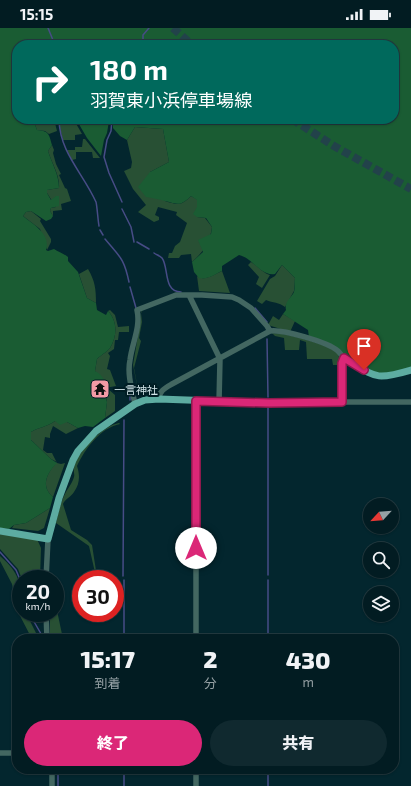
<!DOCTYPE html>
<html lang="ja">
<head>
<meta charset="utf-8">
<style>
	:root { --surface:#021c22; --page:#10292f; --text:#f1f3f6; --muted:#96a1a5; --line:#233a40; --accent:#db2777 }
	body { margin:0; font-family:"Exo 2","Noto Sans JP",sans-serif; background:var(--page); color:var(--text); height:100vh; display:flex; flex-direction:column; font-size:15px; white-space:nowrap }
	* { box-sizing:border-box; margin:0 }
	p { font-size:13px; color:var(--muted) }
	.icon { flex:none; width:22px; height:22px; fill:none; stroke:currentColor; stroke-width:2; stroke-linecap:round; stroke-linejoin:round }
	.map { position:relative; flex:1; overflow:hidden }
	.drawer { position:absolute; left:12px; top:606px; width:387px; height:140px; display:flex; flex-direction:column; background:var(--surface); border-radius:16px; box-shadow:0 1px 3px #0004,0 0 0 1px var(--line) }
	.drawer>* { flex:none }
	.banner { position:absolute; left:12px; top:12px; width:387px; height:84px; border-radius:16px; box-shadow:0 1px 3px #0004,0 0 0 1px var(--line); background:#00695c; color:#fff; overflow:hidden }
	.needle { width:26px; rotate:244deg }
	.fabs { position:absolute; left:363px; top:470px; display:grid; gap:8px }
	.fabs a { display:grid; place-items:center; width:36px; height:36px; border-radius:50%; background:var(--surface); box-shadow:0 1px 3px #0004,0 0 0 1px var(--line); font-size:20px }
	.speed { position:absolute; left:12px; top:542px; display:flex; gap:8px; font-size:20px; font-weight:700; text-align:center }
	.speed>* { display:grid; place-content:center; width:52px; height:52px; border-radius:50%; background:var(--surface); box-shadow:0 1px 3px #0004,0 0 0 1px var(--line); line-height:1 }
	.speed small { font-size:10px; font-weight:400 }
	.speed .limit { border:6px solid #d22; background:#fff; color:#111 }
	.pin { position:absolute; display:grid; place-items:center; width:34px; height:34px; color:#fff; margin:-41px -17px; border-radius:50% 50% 50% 0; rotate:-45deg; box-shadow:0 0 4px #0007 }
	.pin .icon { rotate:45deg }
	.me { position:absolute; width:44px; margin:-22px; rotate:0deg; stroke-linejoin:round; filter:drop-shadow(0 0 3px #0008) }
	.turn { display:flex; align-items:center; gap:14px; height:84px; padding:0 12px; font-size:18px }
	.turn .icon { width:52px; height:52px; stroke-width:2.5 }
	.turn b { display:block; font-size:28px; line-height:34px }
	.eta { display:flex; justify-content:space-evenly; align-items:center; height:68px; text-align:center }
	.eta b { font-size:24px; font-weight:800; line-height:28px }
	.action { display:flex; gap:8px; margin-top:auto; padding:8px 12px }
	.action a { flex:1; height:46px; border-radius:24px; background:var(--accent); color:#fff; font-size:16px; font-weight:800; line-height:46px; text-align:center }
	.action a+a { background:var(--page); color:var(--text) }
	.status { display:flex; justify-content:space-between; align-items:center; height:28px; padding:0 20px; background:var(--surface); direction:ltr }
	.status svg { height:11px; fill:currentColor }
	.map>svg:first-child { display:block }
	.green { fill:#285034 }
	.forest { fill:#1a5c33 }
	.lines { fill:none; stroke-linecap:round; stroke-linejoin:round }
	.stream { stroke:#474c86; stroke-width:1.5 }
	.highway-tunnel { stroke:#22424a; stroke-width:8; stroke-dasharray:8 4; stroke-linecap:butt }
	.minor { stroke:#436761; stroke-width:5.5 }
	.major { stroke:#5daca1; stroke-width:7 }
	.route-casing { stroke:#8e194d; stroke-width:10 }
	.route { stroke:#db2777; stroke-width:7 }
	.labels { text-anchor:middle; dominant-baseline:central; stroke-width:4; stroke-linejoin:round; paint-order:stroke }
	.poi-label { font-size:11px; fill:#d1e4e8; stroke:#001d24; text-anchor:start }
</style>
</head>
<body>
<div class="status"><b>15:15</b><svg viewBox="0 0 49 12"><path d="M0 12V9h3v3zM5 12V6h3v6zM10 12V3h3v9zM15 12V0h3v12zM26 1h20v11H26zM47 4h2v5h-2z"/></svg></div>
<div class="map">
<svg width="411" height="758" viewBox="0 0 411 758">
	<rect width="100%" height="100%" fill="#03262e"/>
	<!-- green -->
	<path class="green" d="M 35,91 L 54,91 L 57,103 L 49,106 L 45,103 L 37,102 L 34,94 Z
		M 60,91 L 74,92 L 82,106 L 75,107 L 75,112 L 63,112 L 60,100 Z
		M 135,99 L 163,101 L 169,134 L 150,144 L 165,173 C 178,177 181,178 191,168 L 198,172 L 197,189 L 205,190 L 212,199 C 210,215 203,224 192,234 L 191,226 L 181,227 L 179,230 L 168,230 L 169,225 L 172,225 L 175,218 L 180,214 L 187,195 L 176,187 L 177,184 L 158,179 L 155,187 L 159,189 L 159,192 L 154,194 L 138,184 L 146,177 L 133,161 L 124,143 L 131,140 L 132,134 L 127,112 Z
		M 83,111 L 85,111 L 100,130 L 93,130 L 92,124 L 76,124 L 76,131 L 72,132 L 67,122 L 75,122 L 75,119 L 82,119 Z
		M 52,117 L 54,122 L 53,125 L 56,136 L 61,146 L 59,147 L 65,160 L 67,161 L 71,173 L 61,176 L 62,182 L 53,183 L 53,188 L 50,183 L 51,180 L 56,179 L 47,165 L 47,162 L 59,160 C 60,147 52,136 48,123 Z
		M 31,183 L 41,191 L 40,193 L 51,211 L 51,214 L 47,222 L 40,201 L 23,188 L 26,184 Z
		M 251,234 C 258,238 263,245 270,247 L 262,260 L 256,256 L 259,249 L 248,237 Z
		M 282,237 L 295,250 L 294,263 L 285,279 C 279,274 273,275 266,272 L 262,276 L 257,273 L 270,251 L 275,248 Z
		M 88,241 C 95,253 96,261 96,275 L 87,270 L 79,246 Z
		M 222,243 L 230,265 L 199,263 L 197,248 C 204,254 215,246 222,243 Z
		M 110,282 L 115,287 L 118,299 L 129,298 L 129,304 L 119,304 L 118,312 L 115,312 L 114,321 L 108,325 L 110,328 L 107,341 L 110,342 L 116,358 L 105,360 L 103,358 L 105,356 L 95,343 L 97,331 C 101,327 107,324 110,320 C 117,309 118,293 108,283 Z
		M 143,282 L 141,285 L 142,294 L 139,310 L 141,313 L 134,340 L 139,367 L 133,337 L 140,296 L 141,284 Z
		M 283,286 L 295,293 L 290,304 L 268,297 L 273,288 L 279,292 Z
		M 272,305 C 285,305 329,316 337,325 C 340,328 339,333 339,337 L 333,337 L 332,331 L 307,331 L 306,314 L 300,312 L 299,322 L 285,322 L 284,310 L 275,308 Z
		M 108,361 L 115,367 L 115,383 L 105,390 L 107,374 L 105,364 Z
		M 55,393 L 67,394 L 78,400 L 66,406 L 53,398 L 50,406 L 50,410 L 45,409 L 43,422 L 47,425 L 52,425 L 57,435 L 61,436 L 65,435 L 53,469 C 40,458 47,445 57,434 L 51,431 L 31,412 L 31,404 C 39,399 47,399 55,393 Z
		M 119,395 L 120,396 C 100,400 85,421 77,438 C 80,447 80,456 74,464 C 71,469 65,471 63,476 L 71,502 L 87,512 L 92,517 L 97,549 L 96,549 L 89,518 L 56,495 C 58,486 60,476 64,468 C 67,461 72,456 74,449 C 75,446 73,443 74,440 C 76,424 104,397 119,395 Z
		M 50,480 L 44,500 L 38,503 L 12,500 L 14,497 L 26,495 Z
		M 0,506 L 37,511 L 41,520 L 40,551 L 22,551 L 18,541 L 0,521 Z
		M 0,528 C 22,547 21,558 21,585 L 26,585 L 39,611 L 32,611 L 17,582 L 12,556 L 0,533 Z
		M 55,573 L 63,611 L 50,611 L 50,585 L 55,585 Z"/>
	<!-- forest -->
	<path class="forest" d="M 0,0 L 411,0 L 411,340 L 380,347 L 309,309 L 308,302 L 283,286 L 286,282 C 284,274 291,270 294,264 C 295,260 294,254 295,250 L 282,237 L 275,246 C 261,249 253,230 239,227 L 222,238 L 222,243 C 215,246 208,252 199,250 L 194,244 L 192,234 L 203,224 L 198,212 L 211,206 L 212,199 L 206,190 L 197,189 L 193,186 L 197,179 L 197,172 L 191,168 C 180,179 178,176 165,173 C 159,171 152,170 146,169 L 138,159 L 150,144 L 169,134 L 163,101 L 135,99 L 127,112 L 120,108 L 113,100 L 113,95 L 109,93 L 107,105 L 104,112 L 101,128 L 87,110 L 76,91 L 394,91 L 394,17 L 17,17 L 17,91 L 35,91 L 34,94 L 37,102 C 49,103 49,106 52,117 L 48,123 C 52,136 59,146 59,160 L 47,162 L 47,165 L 51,172 L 56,168 L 59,168 L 59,178 L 51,180 L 50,183 L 53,188 L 51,191 L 46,193 L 31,183 L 26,184 L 23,188 C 34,197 51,206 46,222 L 48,223 L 54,221 C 58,224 63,225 68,229 L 68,233 L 78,244 L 87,270 L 96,275 L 97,282 L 106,287 L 108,283 C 118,293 117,309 110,320 C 107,324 101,327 97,331 L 95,343 C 101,346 104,350 105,356 L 95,360 L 96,365 L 98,368 L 105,367 L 107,374 L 105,390 L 93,399 L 85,398 L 78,400 L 67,394 L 60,397 L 55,393 C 47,399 39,399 31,404 L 31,412 L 51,431 L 57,435 C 47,445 40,458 53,469 L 50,480 L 26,495 L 14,497 L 9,501 L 0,500 Z"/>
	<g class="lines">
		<!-- stream -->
		<path class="stream" d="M 48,0 L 55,17
			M 143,17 L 143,7 L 149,0
			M 112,91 L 111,103 L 107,112 L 104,129 L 109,145 L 122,174
			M 59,92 C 60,125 83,145 96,174 C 97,177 98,193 99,198
			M 122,181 L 131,199 L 134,214
			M 100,202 L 103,207
			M 105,211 C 120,229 124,230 129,254
			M 137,214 L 149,221
			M 154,225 C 157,227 160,228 162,230 C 169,239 163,264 181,264
			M 130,259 L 136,280
			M 255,280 L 267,294
			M 267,311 L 268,369
			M 130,372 L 130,364
			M 268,378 L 268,547
			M 0,524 L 16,542 L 21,554
			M 123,548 L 124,392
			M 124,552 L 124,611
			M 268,552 L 268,611
			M 29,585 L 44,611
			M 58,741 L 58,758
			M 124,741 L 124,758
			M 268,741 L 268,758"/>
		<!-- highway-tunnel -->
		<path class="highway-tunnel" d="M 173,0 L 192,17
			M 292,91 L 334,118 L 411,161"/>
		<!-- minor -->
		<path class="minor" d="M 189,267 L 220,331 L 219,374
			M 159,371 C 159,363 165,360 172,356 L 270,303
			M 342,374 L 411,374
			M 135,376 C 132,362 127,346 130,332 C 132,315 141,299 137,282 L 176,267 L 202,267 L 232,269 L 239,272 L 251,280 L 267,298 L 270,303 C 282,301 328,314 338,323 C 340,325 342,328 344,330
			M 46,551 L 48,511
			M 46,585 L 47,611
			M 196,611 L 196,373
			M 0,725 L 17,725
			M 52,741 L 52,758
			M 196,741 L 196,758"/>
		<!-- major -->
		<path class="major" d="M 0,503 L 48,511 L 59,470 L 73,432 L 78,423 L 96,403 L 135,376 L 145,372 L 159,371 L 269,375 L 342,374 L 342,335 L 344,330 C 376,349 374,353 411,342"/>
	</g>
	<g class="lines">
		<!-- route casing -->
		<g class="route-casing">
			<path id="route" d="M 196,520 L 196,373 L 269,375 L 342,374 L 342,335 L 344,330 L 364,342"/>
		</g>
		<!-- route -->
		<use href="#route" class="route"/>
	</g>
	<!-- icons -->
	<defs>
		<g id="temple-square" transform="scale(1)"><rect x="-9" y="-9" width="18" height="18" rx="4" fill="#f49aa5" stroke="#001d24"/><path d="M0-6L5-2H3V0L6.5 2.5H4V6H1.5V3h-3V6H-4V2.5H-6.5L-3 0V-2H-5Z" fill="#111"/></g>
	</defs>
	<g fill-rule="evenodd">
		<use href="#temple-square" x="100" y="361"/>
	</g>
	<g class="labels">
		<!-- poi labels -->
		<g class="poi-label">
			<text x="114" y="361">一言神社</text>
		</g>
	</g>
</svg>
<div class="fabs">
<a><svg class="needle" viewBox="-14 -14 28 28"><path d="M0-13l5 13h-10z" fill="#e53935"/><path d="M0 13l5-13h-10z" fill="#96a1a5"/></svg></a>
<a><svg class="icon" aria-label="search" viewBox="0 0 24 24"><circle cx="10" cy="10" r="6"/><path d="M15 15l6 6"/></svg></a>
<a><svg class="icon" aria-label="layers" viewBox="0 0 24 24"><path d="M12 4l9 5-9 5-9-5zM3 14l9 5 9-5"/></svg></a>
</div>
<div class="speed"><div>20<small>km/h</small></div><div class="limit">30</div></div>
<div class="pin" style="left:364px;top:342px;background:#d93025"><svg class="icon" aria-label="arrive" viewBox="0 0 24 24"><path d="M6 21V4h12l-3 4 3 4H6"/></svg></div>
<svg class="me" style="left:196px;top:520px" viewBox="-20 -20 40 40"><circle r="19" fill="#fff"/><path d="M0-13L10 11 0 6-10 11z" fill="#db2777"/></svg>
<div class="banner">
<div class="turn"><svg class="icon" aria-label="right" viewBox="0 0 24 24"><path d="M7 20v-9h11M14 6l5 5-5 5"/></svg><div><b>180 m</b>羽賀東小浜停車場線</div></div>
</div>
<section class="drawer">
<div class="eta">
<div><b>15:17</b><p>到着</p></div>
<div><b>2</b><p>分</p></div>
<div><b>430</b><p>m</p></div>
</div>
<div class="action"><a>終了</a><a>共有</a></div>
</section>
</div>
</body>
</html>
